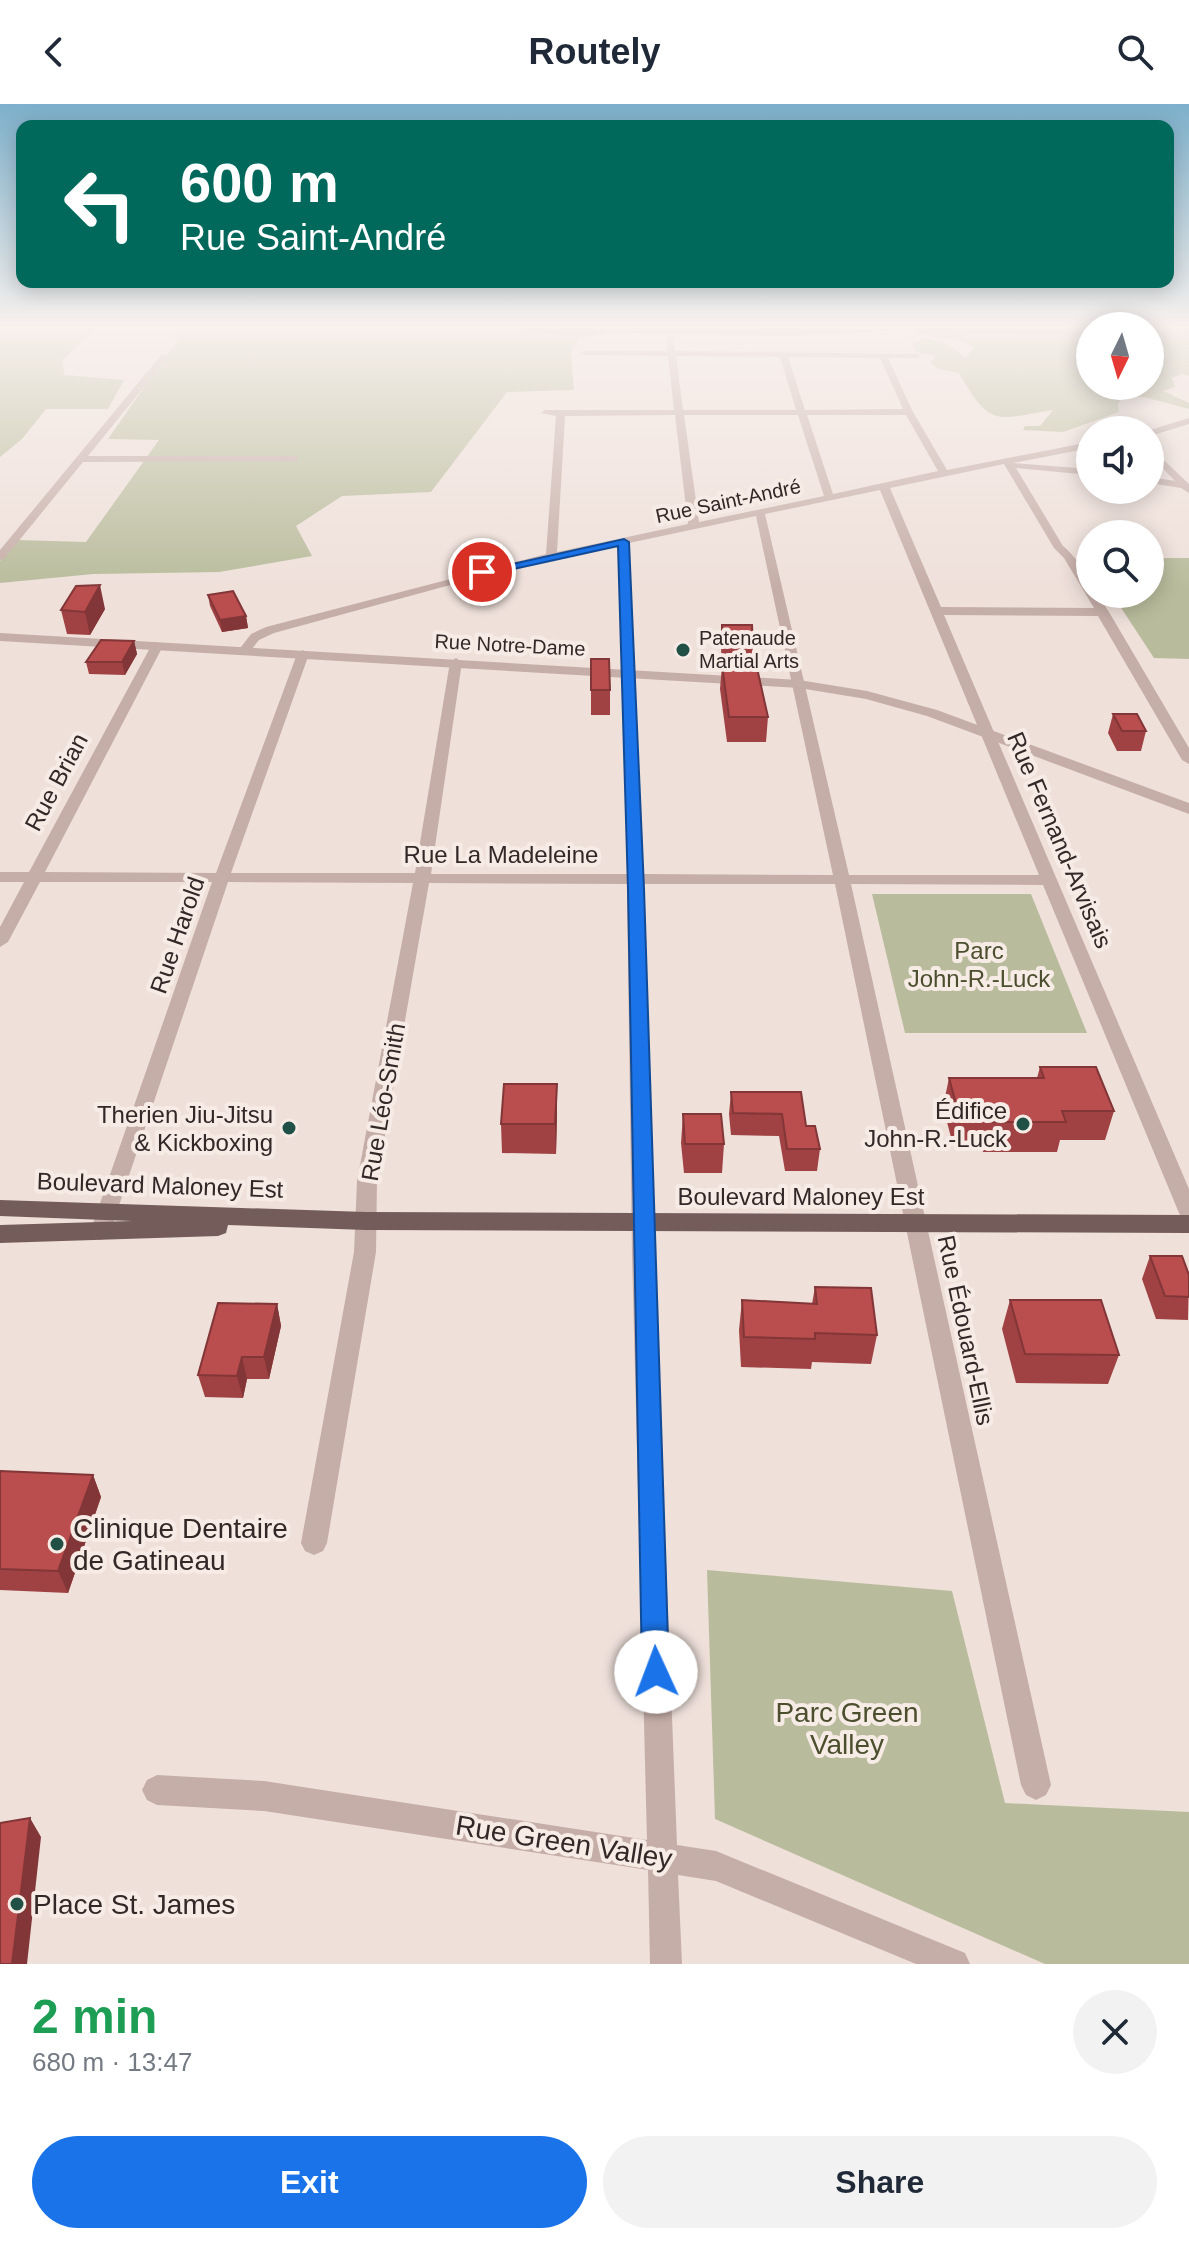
<!DOCTYPE html>
<html lang="en">
<head>
<meta charset="utf-8">
<style>
	:root { --surface:#fff; --page:#f2f2f3; --text:#1f2937; --muted:#747a83; --accent:#1a73e8 }
	body { margin:0; font-family:Arial,sans-serif; background:var(--page); color:var(--text); height:100vh; display:flex; flex-direction:column; font-size:30px; white-space:nowrap }
	* { box-sizing:border-box; margin:0 }
	p { font-size:26px; color:var(--muted) }
	.icon { flex:none; width:44px; height:44px; fill:none; stroke:currentColor; stroke-width:2; stroke-linecap:round; stroke-linejoin:round }
	.map { position:relative; height:1860px; overflow:hidden }
	.drawer { display:flex; flex-direction:column; background:var(--surface); flex:1 }
	.drawer>* { flex:none }
	.top-card { position:absolute; left:16px; top:16px; width:1158px; height:168px; border-radius:16px; box-shadow:0 4px 20px #0003; background:#00695c; color:#fff; overflow:hidden }
	.needle { width:52px; rotate:185deg }
	.tools { position:absolute; left:1076px; top:208px; display:grid; gap:16px }
	.tools a { display:grid; place-items:center; width:88px; height:88px; border-radius:50%; background:var(--surface); box-shadow:0 4px 20px #0003; font-size:40px }
	.pin { position:absolute; display:grid; place-items:center; width:68px; height:68px; color:#fff; margin:-34px; border:4px solid #fff; border-radius:50%; box-shadow:0 2px 8px #0007 }
	.me { position:absolute; width:88px; margin:-44px; rotate:358deg; stroke-linejoin:round; filter:drop-shadow(0 0 6px #0008) }
	.turn { display:flex; align-items:center; gap:28px; height:168px; padding:0 32px; font-size:36px }
	.turn .icon { width:104px; height:104px; stroke-width:2.5 }
	.turn b { display:block; font-size:56px; line-height:68px }
	.round { display:grid; place-items:center; flex:none; width:84px; height:84px; border-radius:42px; background:var(--page) }
	.summary { display:flex; align-items:center; justify-content:space-between; height:136px; padding:0 32px }
	h1 { font-size:48px; font-weight:700; line-height:60px; color:#1e9e55 }
	.primary-button { display:flex; gap:16px; margin-top:auto; padding:16px 32px }
	.primary-button a { flex:1; height:92px; border-radius:48px; background:var(--accent); color:#fff; font-size:32px; font-weight:700; line-height:92px; text-align:center }
	.primary-button a+a { background:var(--page); color:var(--text) }
	header { display:flex; justify-content:space-between; align-items:center; height:104px; padding:0 32px; background:var(--surface); font-size:36px; font-weight:700 }
	.map>svg:first-child { display:block }
	.green { fill:#b9bc9c }
	.water { fill:#7ca9a0 }
	.lines { fill:none; stroke-linecap:round; stroke-linejoin:round }
	.minor { fill:#c6aea8; fill-rule:evenodd }
	.tertiary { fill:#c6aea8; fill-rule:evenodd }
	.primary { fill:#745c5a; fill-rule:evenodd }
	.wall { fill:#a04243 }
	.shaded-wall { fill:#823637 }
	.building { fill:#ba4d4e; stroke:#823637; stroke-width:2 }
	.route { fill:#1a73e8; stroke:#114b97; stroke-width:2 }
	.poi-dot { fill:#215047; stroke:#f7ebe6; stroke-width:3 }
	.labels { text-anchor:middle; dominant-baseline:central; stroke-width:8; stroke-linejoin:round; paint-order:stroke }
	.far-street-label { font-size:20px; fill:#332827; stroke:#f7ebe6 }
	.far-poi-label { font-size:20px; fill:#332827; stroke:#f7ebe6; text-anchor:start }
	.street-label { font-size:24px; fill:#332827; stroke:#f7ebe6 }
	.park-label { font-size:24px; fill:#4b4f2d; stroke:#f7ebe6 }
	.poi-label { font-size:24px; fill:#332827; stroke:#f7ebe6; text-anchor:end }
	.near-poi-label { font-size:28px; fill:#332827; stroke:#f7ebe6; text-anchor:start }
	.near-park-label { font-size:28px; fill:#4b4f2d; stroke:#f7ebe6 }
	.near-street-label { font-size:28px; fill:#332827; stroke:#f7ebe6 }
</style>
</head>
<body>
<header><svg class="icon" aria-label="back" viewBox="0 0 24 24"><path d="M15 5l-7 7 7 7"/></svg>Routely<svg class="icon" aria-label="search" viewBox="0 0 24 24"><circle cx="10" cy="10" r="6"/><path d="M15 15l6 6"/></svg></header>
<div class="map">
<svg width="1189" height="1860" viewBox="0 0 1189 1860">
	<rect width="100%" height="100%" fill="#efe0da"/>
	<!-- green -->
	<path class="green" d="M 0,223 L 96,223 L 63,256 L 64,271 L 124,276 L 108,305 L 46,305 L 22,335 L 0,353 Z
		M 186,223 L 490,223 L 581,233 L 571,247 L 574,286 L 507,288 L 431,388 L 342,392 L 296,422 L 312,452 L 219,468 L 93,470 L 0,479 L 0,457 L 17,436 L 86,438 L 159,336 L 108,335 Z
		M 1189,223 L 1189,272 L 1182,270 L 1172,274 L 1175,283 L 1163,287 L 1189,299 L 1189,305 L 1144,293 L 1125,292 L 1118,299 L 1119,308 L 1063,328 L 1023,326 L 1025,322 L 1040,322 L 1053,306 C 996,315 991,325 959,269 L 938,265 L 930,259 L 935,252 L 916,248 L 911,239 C 929,229 952,239 965,254 L 974,244 C 952,229 928,238 906,224 L 1090,227 L 1090,282 L 1150,282 L 1150,227 Z
		M 1150,454 L 1189,454 L 1189,555 L 1154,554 L 1112,490 L 1150,490 Z
		M 872,790 L 1031,790 L 1087,929 L 905,929 Z
		M 707,1466 L 952,1487 L 1005,1699 L 1189,1708 L 1189,1860 L 1045,1860 L 715,1715 Z"/>
	<!-- water -->
	<path class="water" d="M 490,223 L 1090,223 L 1090,231 L 884,227 L 786,232 L 614,229 L 581,233 Z"/>
	<g class="lines">
		<!-- minor -->
		<path class="minor" d="M 666,229 L 673,231 L 675,247 L 921,250 L 918,254 L 888,254 L 913,308 L 947,366 L 1090,338 L 1090,344 L 1013,359 L 1090,365 L 1090,371 L 1016,364 L 1063,442 C 1077,454 1090,472 1090,490 L 1097,490 L 1109,508 L 1189,644 L 1189,660 L 1182,656 L 1098,512 L 944,511 L 1189,1085 L 1189,1117 L 1182,1114 L 1179,1109 L 1043,781 L 851,780 L 1051,1681 L 1046,1691 L 1036,1696 L 1026,1691 L 1021,1681 L 835,780 L 643,780 L 654,1150 L 677,1741 L 716,1747 L 965,1849 L 970,1860 L 916,1860 L 716,1777 L 678,1771 L 682,1860 L 650,1860 L 648,1766 L 264,1707 L 157,1701 L 147,1696 L 142,1686 L 147,1676 L 157,1671 L 264,1677 L 647,1736 L 632,1150 L 627,780 L 429,779 L 377,1077 L 376,1148 L 327,1439 L 323,1447 L 314,1451 L 305,1447 L 301,1439 L 354,1148 L 357,1077 L 413,779 L 228,778 L 110,1128 L 107,1134 L 100,1136 L 93,1134 L 90,1128 L 212,778 L 40,778 L 8,838 L 0,843 L 0,823 L 24,778 L 0,778 L 0,768 L 29,768 L 151,542 L 157,538 L 163,542 L 45,768 L 216,769 L 297,550 L 303,546 L 309,550 L 231,769 L 415,769 L 450,558 L 456,554 L 462,558 L 431,770 L 627,770 L 619,441 L 509,465 L 274,529 L 259,536 L 248,550 L 238,547 L 251,530 L 266,523 L 546,450 L 556,312 L 541,309 L 545,306 L 674,306 L 668,252 L 584,251 L 580,249 L 584,247 L 667,247 ZM 676,252 L 780,253 L 796,306 L 683,306 ZM 788,253 L 880,254 L 903,305 L 805,306 ZM 675,311 L 688,420 L 557,448 L 565,312 ZM 684,311 L 798,311 L 824,392 L 699,418 ZM 807,311 L 906,311 L 938,367 L 833,390 ZM 1004,360 L 1054,444 L 1064,454 L 1094,504 L 941,503 L 890,384 ZM 880,386 L 1039,771 L 849,771 L 765,410 ZM 756,412 L 833,771 L 642,770 L 629,439 Z
			M 162,250 L 169,252 L 88,352 L 295,352 L 298,353 L 298,357 L 83,358 L 4,455 L 0,456 L 0,446 Z
			M 1189,314 L 1189,320 L 1150,332 L 1150,326 Z
			M 1150,343 L 1189,380 L 1189,389 L 1181,384 L 1150,379 L 1150,373 L 1175,377 L 1150,351 Z"/>
		<!-- tertiary -->
		<path class="tertiary" d="M 0,529 L 799,576 L 867,587 L 937,606 L 1189,699 L 1189,710 L 927,612 L 866,595 L 799,584 L 0,537 Z"/>
		<!-- primary -->
		<path class="primary" d="M 0,1096 L 366,1108 L 1189,1111 L 1189,1129 L 366,1126 L 228,1121 L 226,1129 L 218,1132 L 0,1139 L 0,1121 L 132,1117 L 0,1112 Z"/>
	</g>
	<!-- wall -->
	<path class="wall" d="M 208,491 L 246,512 L 248,524 L 222,528 L 210,502 Z
		M 105,505 L 90,531 L 67,530 L 61,506 Z
		M 722,521 L 753,541 L 752,554 L 721,553 Z
		M 134,537 L 137,550 L 125,571 L 89,570 L 86,558 Z
		M 591,555 L 610,586 L 610,611 L 591,611 Z
		M 722,561 L 768,613 L 766,638 L 727,638 L 720,585 Z
		M 1113,610 L 1146,627 L 1141,647 L 1117,647 L 1108,629 Z
		M 1040,963 L 1114,1007 L 1105,1036 L 1060,1036 L 1057,1048 L 983,1048 L 980,1036 L 952,1037 L 943,1003 L 949,974 L 1037,974 Z
		M 557,980 L 557,1009 L 556,1050 L 502,1049 L 501,1020 Z
		M 731,988 L 801,988 L 806,1022 L 820,1045 L 817,1067 L 785,1067 L 779,1032 L 731,1031 L 729,1010 Z
		M 683,1010 L 724,1040 L 722,1069 L 684,1069 L 681,1039 Z
		M 1150,1152 L 1189,1171 L 1188,1216 L 1156,1215 L 1142,1175 Z
		M 815,1183 L 877,1231 L 871,1260 L 812,1258 L 811,1265 L 741,1263 L 739,1226 L 742,1196 L 812,1200 Z
		M 1010,1196 L 1119,1251 L 1108,1280 L 1016,1279 L 1002,1225 Z
		M 277,1200 L 281,1222 L 269,1275 L 247,1275 L 243,1294 L 205,1293 L 198,1271 Z
		M 0,1367 L 93,1371 L 101,1393 L 68,1489 L 0,1486 Z"/>
	<!-- shaded-wall -->
	<path class="shaded-wall" d="M 100,481 L 105,505 L 90,531 L 85,508 Z
		M 246,512 L 248,524 L 222,528 L 220,516 Z
		M 134,537 L 137,550 L 125,571 L 122,558 Z
		M 557,980 L 557,1009 L 556,1050 L 555,1020 Z
		M 277,1200 L 281,1222 L 269,1275 L 264,1253 Z
		M 242,1253 L 247,1275 L 243,1294 L 237,1272 Z
		M 93,1371 L 101,1393 L 68,1489 L 58,1467 Z
		M 30,1714 L 41,1733 L 27,1860 L 12,1860 Z"/>
	<!-- building -->
	<path class="building" d="M 100,481 L 85,508 L 61,506 L 76,482 Z
		M 233,487 L 246,512 L 220,516 L 208,491 Z
		M 722,521 L 752,521 L 753,541 L 722,540 Z
		M 101,536 L 134,537 L 122,558 L 86,558 Z
		M 591,555 L 609,555 L 610,586 L 591,586 Z
		M 722,561 L 757,564 L 768,613 L 729,613 Z
		M 1113,610 L 1137,610 L 1146,627 L 1122,627 Z
		M 1040,963 L 1096,963 L 1114,1007 L 1062,1007 L 1066,1018 L 990,1018 L 986,1007 L 958,1007 L 949,974 L 1044,974 Z
		M 504,980 L 557,980 L 555,1020 L 501,1020 Z
		M 731,988 L 801,988 L 806,1022 L 815,1022 L 820,1045 L 787,1045 L 782,1010 L 733,1009 Z
		M 683,1010 L 721,1010 L 724,1040 L 685,1040 Z
		M 1150,1152 L 1182,1152 L 1189,1171 L 1189,1193 L 1165,1192 Z
		M 815,1183 L 871,1184 L 877,1231 L 815,1229 L 815,1235 L 744,1233 L 742,1196 L 817,1200 Z
		M 1010,1196 L 1101,1196 L 1119,1251 L 1025,1250 Z
		M 218,1199 L 277,1200 L 264,1253 L 242,1253 L 237,1272 L 198,1271 Z
		M 0,1367 L 93,1371 L 58,1467 L 0,1465 Z
		M 30,1714 L 12,1860 L 0,1860 L 0,1719 Z"/>
	<!-- sky -->
	<linearGradient id="sky" x2="0" y2="1"><stop stop-color="#7db0cb"/><stop offset="0.46" stop-color="#f8f1ee"/><stop offset="1" stop-color="#f8f1ee" stop-opacity="0"/></linearGradient>
	<rect width="1189" height="484" fill="url(#sky)"/>
	<!-- route -->
	<path class="route" d="M 624,435 L 629,438 L 644,785 L 669,1568 L 665,1577 L 656,1581 L 646,1577 L 642,1568 L 628,785 L 618,442 L 482,472 L 477,468 Z"/>
	<!-- markers -->
	<g class="poi-dot">
		<circle cx="683" cy="546" r="8"/>
		<circle cx="1023" cy="1020" r="8"/>
		<circle cx="289" cy="1024" r="8"/>
		<circle cx="57" cy="1440" r="8"/>
		<circle cx="17" cy="1800" r="8"/>
	</g>
	<g class="labels">
		<!-- far-street labels -->
		<g class="far-street-label">
			<text transform="translate(728 397) rotate(-12)">Rue Saint-André</text>
			<text transform="translate(510 541) rotate(3)">Rue Notre-Dame</text>
		</g>
		<!-- far-poi labels -->
		<g class="far-poi-label">
			<text x="699" y="534">Patenaude<tspan x="699" dy="23">Martial Arts</tspan></text>
		</g>
		<!-- street labels -->
		<g class="street-label">
			<text transform="translate(56 678) rotate(-62)">Rue Brian</text>
			<text transform="translate(1060 736) rotate(67)">Rue Fernand-Arvisais</text>
			<text x="501" y="750">Rue La Madeleine</text>
			<text transform="translate(177 831) rotate(-71)">Rue Harold</text>
			<text transform="translate(383 998) rotate(-80)">Rue Léo-Smith</text>
			<text transform="translate(160 1081) rotate(2)">Boulevard Maloney Est</text>
			<text x="801" y="1092">Boulevard Maloney Est</text>
			<text transform="translate(966 1226) rotate(78)">Rue Édouard-Ellis</text>
		</g>
		<!-- park labels -->
		<g class="park-label">
			<text x="979" y="846">Parc<tspan x="979" dy="28">John-R.-Luck</tspan></text>
		</g>
		<!-- poi labels -->
		<g class="poi-label">
			<text x="1007" y="1006">Édifice<tspan x="1007" dy="28">John-R.-Luck</tspan></text>
			<text x="273" y="1010">Therien Jiu-Jitsu<tspan x="273" dy="28">&amp; Kickboxing</tspan></text>
		</g>
		<!-- near-poi labels -->
		<g class="near-poi-label">
			<text x="73" y="1424">Clinique Dentaire<tspan x="73" dy="32">de Gatineau</tspan></text>
			<text x="33" y="1800">Place St. James</text>
		</g>
		<!-- near-park labels -->
		<g class="near-park-label">
			<text x="847" y="1608">Parc Green<tspan x="847" dy="32">Valley</tspan></text>
		</g>
		<!-- near-street labels -->
		<g class="near-street-label">
			<text transform="translate(564 1738) rotate(9)">Rue Green Valley</text>
		</g>
	</g>
</svg>
<div class="tools">
<a><svg class="needle" viewBox="-14 -14 28 28"><path d="M0-13l5 13h-10z" fill="#e53935"/><path d="M0 13l5-13h-10z" fill="#747a83"/></svg></a>
<a><svg class="icon" aria-label="sound" viewBox="0 0 24 24"><path d="M4 9h4l5-4v14l-5-4H4zM17 9q2 3 0 6"/></svg></a>
<a><svg class="icon" aria-label="search" viewBox="0 0 24 24"><circle cx="10" cy="10" r="6"/><path d="M15 15l6 6"/></svg></a>
</div>
<div class="pin" style="left:482px;top:468px;background:#d93025"><svg class="icon" aria-label="arrive" viewBox="0 0 24 24"><path d="M6 21V4h12l-3 4 3 4H6"/></svg></div>
<svg class="me" style="left:656px;top:1568px" viewBox="-20 -20 40 40"><circle r="19" fill="#fff"/><path d="M0-13L10 11 0 6-10 11z" fill="#1a73e8"/></svg>
<div class="top-card">
<div class="turn"><svg class="icon" aria-label="left" viewBox="0 0 24 24"><path d="M17 20v-9H6M10 6l-5 5 5 5"/></svg><div><b>600 m</b>Rue Saint-André</div></div>
</div>
</div>
<section class="drawer">
<div class="summary"><div><h1>2 min</h1><p>680 m · 13:47</p></div><a class="round"><svg class="icon" aria-label="close" viewBox="0 0 24 24"><path d="M6 6l12 12M18 6L6 18"/></svg></a></div>
<div class="primary-button"><a>Exit</a><a>Share</a></div>
</section>
</body>
</html>
